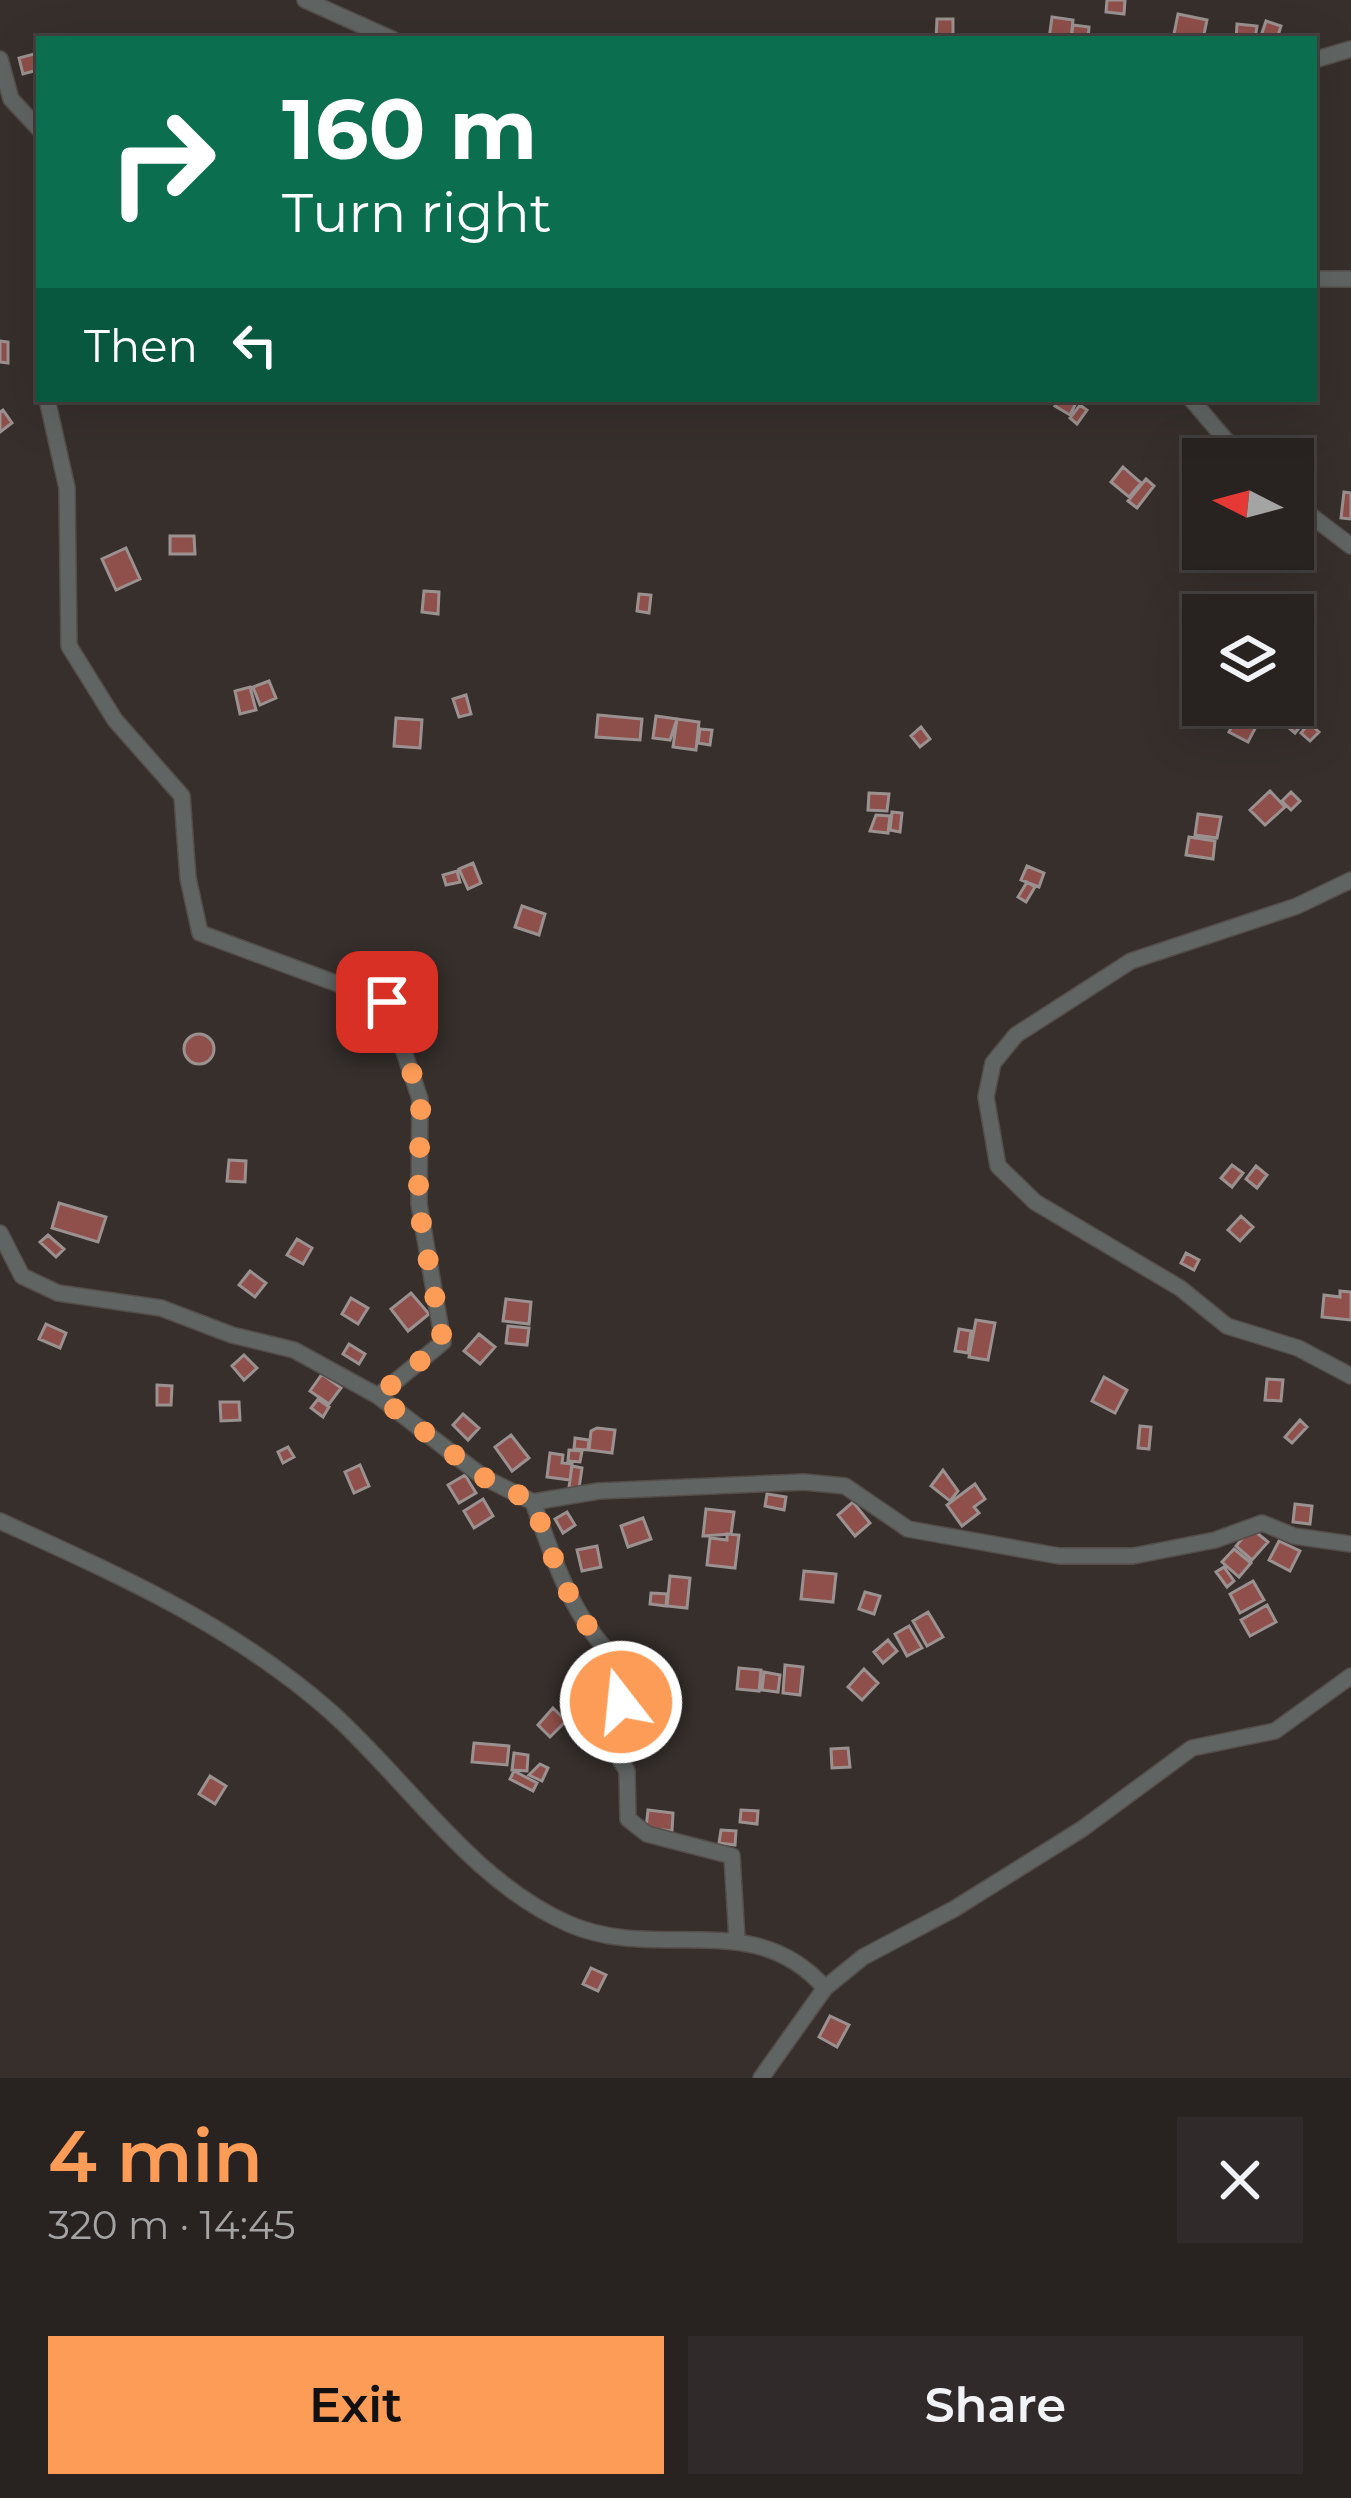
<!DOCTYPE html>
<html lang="en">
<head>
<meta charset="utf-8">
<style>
	:root { --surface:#282321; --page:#302b2a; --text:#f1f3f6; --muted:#a5a4a5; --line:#44403f; --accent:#fd9c57 }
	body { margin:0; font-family:Montserrat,sans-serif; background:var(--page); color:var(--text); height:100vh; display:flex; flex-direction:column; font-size:45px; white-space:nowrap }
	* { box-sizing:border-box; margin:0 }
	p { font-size:39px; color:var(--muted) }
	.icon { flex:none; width:66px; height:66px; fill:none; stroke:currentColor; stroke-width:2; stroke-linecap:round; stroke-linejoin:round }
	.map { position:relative; height:2078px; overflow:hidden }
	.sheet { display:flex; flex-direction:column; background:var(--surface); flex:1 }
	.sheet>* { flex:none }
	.guide { position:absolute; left:36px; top:36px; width:1281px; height:366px; border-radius:0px; box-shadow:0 12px 48px #0002,0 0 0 3px var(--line); background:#0b6e4f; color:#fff; overflow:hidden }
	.needle { width:78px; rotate:276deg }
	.controls { position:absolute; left:1182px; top:438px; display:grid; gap:24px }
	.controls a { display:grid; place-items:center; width:132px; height:132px; border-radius:0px; background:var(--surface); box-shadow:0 12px 48px #0002,0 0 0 3px var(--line); font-size:60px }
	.pin { position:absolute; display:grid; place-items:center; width:102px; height:102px; color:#fff; margin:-51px; border-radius:24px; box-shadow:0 6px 18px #0006 }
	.me { position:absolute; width:132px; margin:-66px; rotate:344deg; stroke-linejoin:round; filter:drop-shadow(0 0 9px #0008) }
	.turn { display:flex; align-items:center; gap:42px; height:252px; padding:0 48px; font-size:54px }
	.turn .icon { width:156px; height:156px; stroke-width:2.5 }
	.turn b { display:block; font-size:84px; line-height:102px }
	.then { display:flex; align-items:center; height:114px; padding:0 48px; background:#0003; gap:24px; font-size:45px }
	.round { display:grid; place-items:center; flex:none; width:126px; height:126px; border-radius:0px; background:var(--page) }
	.head { display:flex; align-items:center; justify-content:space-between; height:204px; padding:0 48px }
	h1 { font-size:72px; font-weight:600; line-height:90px; color:var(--accent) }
	.primary-button { display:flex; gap:24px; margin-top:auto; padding:24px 48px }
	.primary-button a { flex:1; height:138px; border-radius:0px; background:var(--accent); color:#111; font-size:48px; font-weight:600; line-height:138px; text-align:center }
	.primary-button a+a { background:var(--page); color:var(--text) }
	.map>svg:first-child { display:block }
	.building { fill:#8f4f4a; stroke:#9b9190; stroke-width:3 }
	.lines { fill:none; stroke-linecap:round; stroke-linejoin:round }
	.street-casing { stroke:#544d4a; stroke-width:18 }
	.street { stroke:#606564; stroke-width:15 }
	.route { stroke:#fd9c57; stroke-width:21; stroke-dasharray:0 37.8 }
</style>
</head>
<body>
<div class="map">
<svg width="1351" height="2078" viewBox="0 0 1351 2078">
	<rect width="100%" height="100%" fill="#362f2c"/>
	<!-- building -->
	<path class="building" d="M 1107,0 L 1125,0 L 1124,14 L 1106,12 Z
		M 1178,14 L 1207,20 L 1203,39 L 1173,39 Z
		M 1052,17 L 1073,20 L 1071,39 L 1049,39 Z
		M 937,19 L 953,19 L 953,39 L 936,39 Z
		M 1266,21 L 1281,26 L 1277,39 L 1260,39 Z
		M 1237,24 L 1257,26 L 1255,39 L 1236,39 Z
		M 1073,25 L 1089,27 L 1088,39 L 1071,39 Z
		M 34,54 L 38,70 L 23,74 L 19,58 Z
		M 0,341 L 8,342 L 8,363 L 0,362 Z
		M 1060,399 L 1078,399 L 1070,415 L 1055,406 Z
		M 1080,405 L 1087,410 L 1077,424 L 1070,418 Z
		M 3,410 L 12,423 L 0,432 L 0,412 Z
		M 1123,467 L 1141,483 L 1129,497 L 1111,482 Z
		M 1146,479 L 1154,486 L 1137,508 L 1128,501 Z
		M 1344,492 L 1351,493 L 1351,519 L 1341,518 Z
		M 170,536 L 194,536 L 195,554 L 170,554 Z
		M 126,548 L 140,579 L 116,590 L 102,559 Z
		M 424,591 L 439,592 L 438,614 L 422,612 Z
		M 639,594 L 651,595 L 649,613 L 637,611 Z
		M 269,681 L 276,698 L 260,705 L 253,687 Z
		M 250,687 L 256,710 L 240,714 L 235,691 Z
		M 466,695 L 471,714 L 459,717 L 453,699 Z
		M 1295,707 L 1307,718 L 1295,733 L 1282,722 Z
		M 1239,713 L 1258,723 L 1248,742 L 1229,732 Z
		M 598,715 L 642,719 L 640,740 L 596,737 Z
		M 656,716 L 677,719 L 670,740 L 653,738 Z
		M 396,718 L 422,720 L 420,748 L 394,746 Z
		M 677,719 L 699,722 L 696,750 L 673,747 Z
		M 1309,723 L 1319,732 L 1310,741 L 1301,733 Z
		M 921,727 L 930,739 L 920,747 L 911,736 Z
		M 700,729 L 712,730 L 710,745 L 698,743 Z
		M 1270,791 L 1285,807 L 1265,825 L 1250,810 Z
		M 1291,792 L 1300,801 L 1291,810 L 1282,801 Z
		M 869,793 L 889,794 L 887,811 L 868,810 Z
		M 892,812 L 902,813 L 900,832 L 890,830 Z
		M 1198,814 L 1221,817 L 1217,838 L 1195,835 Z
		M 876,815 L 890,816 L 888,833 L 870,831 Z
		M 1189,837 L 1215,841 L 1213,859 L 1186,855 Z
		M 473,863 L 481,883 L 468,889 L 459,869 Z
		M 1027,866 L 1044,873 L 1039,887 L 1021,880 Z
		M 457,871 L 460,882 L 446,885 L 443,875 Z
		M 1027,882 L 1035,887 L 1026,902 L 1018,897 Z
		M 522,906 L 545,914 L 539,935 L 515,927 Z
		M184 1049a15 15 0 1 1 30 0a15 15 0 1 1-30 0Z
		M 229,1160 L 246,1161 L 245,1182 L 227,1181 Z
		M 1232,1165 L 1243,1173 L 1232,1187 L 1221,1178 Z
		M 1256,1166 L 1267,1175 L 1257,1188 L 1246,1179 Z
		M 59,1203 L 106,1217 L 98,1242 L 52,1228 Z
		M 1241,1216 L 1253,1227 L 1240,1241 L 1228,1230 Z
		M 48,1235 L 64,1249 L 56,1257 L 40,1242 Z
		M 297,1239 L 312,1248 L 303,1264 L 287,1255 Z
		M 1186,1253 L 1199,1260 L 1194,1270 L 1181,1263 Z
		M 250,1271 L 266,1283 L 255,1297 L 239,1285 Z
		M 1340,1291 L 1351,1292 L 1351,1320 L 1322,1317 L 1324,1295 L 1340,1297 Z
		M 411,1293 L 429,1314 L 408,1331 L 391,1309 Z
		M 351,1298 L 368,1308 L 358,1324 L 342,1314 Z
		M 506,1299 L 531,1302 L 529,1324 L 503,1321 Z
		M 976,1320 L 995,1323 L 988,1360 L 969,1357 Z
		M 46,1324 L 66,1333 L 60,1348 L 39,1339 Z
		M 508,1326 L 529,1328 L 527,1345 L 506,1343 Z
		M 959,1329 L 971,1331 L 968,1353 L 955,1351 Z
		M 479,1334 L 495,1347 L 480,1364 L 464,1351 Z
		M 349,1344 L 365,1354 L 359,1364 L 343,1354 Z
		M 244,1355 L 257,1368 L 244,1380 L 232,1366 Z
		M 322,1374 L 341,1388 L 329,1404 L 310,1391 Z
		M 1104,1377 L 1127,1390 L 1115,1413 L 1092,1401 Z
		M 1267,1379 L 1283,1380 L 1281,1401 L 1265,1400 Z
		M 157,1385 L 172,1386 L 171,1405 L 157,1405 Z
		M 318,1399 L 329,1407 L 323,1417 L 311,1408 Z
		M 220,1402 L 239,1402 L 240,1420 L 221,1421 Z
		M 463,1414 L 479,1428 L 468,1440 L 453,1425 Z
		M 1300,1420 L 1307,1427 L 1292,1443 L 1285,1437 Z
		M 1140,1426 L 1151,1427 L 1149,1449 L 1138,1448 Z
		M 597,1428 L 615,1430 L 612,1453 L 589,1450 L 591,1431 Z
		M 511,1435 L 529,1458 L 512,1471 L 495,1447 Z
		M 575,1438 L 589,1440 L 588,1450 L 574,1449 Z
		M 288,1447 L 294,1457 L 283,1463 L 278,1452 Z
		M 569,1450 L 582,1451 L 580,1462 L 568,1461 Z
		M 550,1453 L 563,1455 L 562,1463 L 572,1464 L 570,1480 L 547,1477 Z
		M 360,1465 L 369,1486 L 354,1493 L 345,1472 Z
		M 572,1466 L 582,1468 L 579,1489 L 569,1487 Z
		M 943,1470 L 958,1491 L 950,1501 L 931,1486 Z
		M 465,1475 L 476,1493 L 459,1503 L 448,1485 Z
		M 975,1484 L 985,1499 L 974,1507 L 979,1513 L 962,1526 L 947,1505 Z
		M 767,1494 L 786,1497 L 784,1510 L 765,1506 Z
		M 483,1499 L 493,1516 L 474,1528 L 464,1511 Z
		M 853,1502 L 870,1523 L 855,1536 L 838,1515 Z
		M 1295,1504 L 1312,1506 L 1310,1524 L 1293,1522 Z
		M 706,1509 L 734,1512 L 731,1534 L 703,1536 Z
		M 567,1512 L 575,1525 L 563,1533 L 555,1519 Z
		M 643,1518 L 651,1539 L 628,1547 L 621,1526 Z
		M 1251,1528 L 1268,1542 L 1252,1560 L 1236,1546 Z
		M 727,1534 L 739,1535 L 735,1568 L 707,1565 L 710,1538 L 727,1540 Z
		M 1279,1541 L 1300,1551 L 1290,1571 L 1269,1560 Z
		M 597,1546 L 601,1567 L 582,1571 L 577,1550 Z
		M 1234,1549 L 1251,1563 L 1239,1577 L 1222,1562 Z
		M 1224,1567 L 1234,1581 L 1227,1587 L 1216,1572 Z
		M 804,1571 L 836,1574 L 833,1602 L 801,1599 Z
		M 670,1576 L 690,1578 L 687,1608 L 667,1606 Z
		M 1253,1581 L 1264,1600 L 1240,1613 L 1230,1594 Z
		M 865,1592 L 880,1596 L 874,1614 L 859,1609 Z
		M 651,1593 L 667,1594 L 666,1606 L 650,1604 Z
		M 1267,1605 L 1276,1622 L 1250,1636 L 1241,1620 Z
		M 928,1612 L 943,1637 L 927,1646 L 913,1621 Z
		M 909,1626 L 922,1648 L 907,1656 L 895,1634 Z
		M 888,1640 L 897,1651 L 883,1663 L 874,1652 Z
		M 785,1665 L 803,1667 L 800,1695 L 783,1693 Z
		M 739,1668 L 761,1670 L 759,1691 L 737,1689 Z
		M 864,1669 L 878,1683 L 862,1700 L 848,1687 Z
		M 764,1672 L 780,1675 L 778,1692 L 762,1690 Z
		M 633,1675 L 661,1678 L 659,1700 L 630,1696 Z
		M 553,1708 L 566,1721 L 550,1737 L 538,1725 Z
		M 474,1743 L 509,1746 L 507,1765 L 472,1762 Z
		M 848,1748 L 850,1767 L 832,1768 L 831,1749 Z
		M 514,1753 L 528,1755 L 527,1771 L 512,1770 Z
		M 540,1764 L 548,1768 L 542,1781 L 529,1775 Z
		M 514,1771 L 537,1783 L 533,1791 L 510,1779 Z
		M 210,1776 L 226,1786 L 215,1804 L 199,1794 Z
		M 648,1810 L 673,1813 L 672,1831 L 646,1828 Z
		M 741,1810 L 758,1811 L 757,1824 L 740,1822 Z
		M 721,1830 L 736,1831 L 735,1845 L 719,1843 Z
		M 591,1968 L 606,1975 L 598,1991 L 583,1984 Z
		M 830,2016 L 849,2025 L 837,2047 L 819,2037 Z"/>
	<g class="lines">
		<!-- street casing -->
		<g class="street-casing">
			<path id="street" d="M 305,0 L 392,39
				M 0,59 L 11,99 L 39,129
				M 1314,60 L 1351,49
				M 1314,279 L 1351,279
				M 47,399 L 67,488 L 69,646 L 115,720 L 182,796 L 188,878 L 200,933 L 387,1002 L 420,1099 L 419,1204 L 443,1342 L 378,1396
				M 1191,399 L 1242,459
				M 1293,502 L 1351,546
				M 1351,880 L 1297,906 L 1131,961 L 1016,1035 L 993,1063 L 986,1097 L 998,1166 L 1035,1202 L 1180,1288 L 1227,1326 L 1298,1348 L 1351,1376
				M 0,1233 L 22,1276 L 58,1293 L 161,1308 L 232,1335 L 294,1350 L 378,1396 L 483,1477 L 533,1502 L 599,1491 L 804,1482 L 845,1486 L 908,1529 L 1059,1556 L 1133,1556 L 1215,1540 L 1262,1523 L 1294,1536 L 1351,1544
				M 533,1502 C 555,1563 574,1626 626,1668 L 608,1740 L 627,1771 L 628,1819 L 647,1834 L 732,1856 L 737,1940
				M 0,1521 C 120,1576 231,1624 331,1712 C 407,1780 472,1882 569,1924 C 659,1963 753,1906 825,1988
				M 761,2078 L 825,1988 L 863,1957 L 954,1909 L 1082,1829 L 1192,1748 L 1275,1731 L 1351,1676"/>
		</g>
		<!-- street -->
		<use href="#street" class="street"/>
	</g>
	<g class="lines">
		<!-- route -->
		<path class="route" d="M 387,1002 L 421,1099 L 418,1204 L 443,1342 L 378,1396 L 483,1477 L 533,1502 C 555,1563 574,1626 626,1668 L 621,1702"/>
	</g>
</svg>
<div class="controls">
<a><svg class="needle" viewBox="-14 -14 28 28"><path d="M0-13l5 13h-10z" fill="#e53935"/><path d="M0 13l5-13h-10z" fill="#a5a4a5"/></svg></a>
<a><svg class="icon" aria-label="layers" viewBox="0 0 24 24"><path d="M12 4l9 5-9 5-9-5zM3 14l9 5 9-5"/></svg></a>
</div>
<div class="pin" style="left:387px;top:1002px;background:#d93025"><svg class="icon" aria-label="arrive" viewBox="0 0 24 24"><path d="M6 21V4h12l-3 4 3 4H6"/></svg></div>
<svg class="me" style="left:621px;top:1702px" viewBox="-20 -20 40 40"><circle r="17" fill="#fd9c57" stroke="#fff" stroke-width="3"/><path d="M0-11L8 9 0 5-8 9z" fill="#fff"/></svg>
<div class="guide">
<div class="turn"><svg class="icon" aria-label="right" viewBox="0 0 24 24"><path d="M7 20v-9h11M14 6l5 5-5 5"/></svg><div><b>160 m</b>Turn right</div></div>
<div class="then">Then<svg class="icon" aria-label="left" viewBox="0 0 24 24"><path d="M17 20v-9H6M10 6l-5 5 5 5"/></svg></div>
</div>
</div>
<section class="sheet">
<div class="head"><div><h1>4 min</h1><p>320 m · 14:45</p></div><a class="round"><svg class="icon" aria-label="close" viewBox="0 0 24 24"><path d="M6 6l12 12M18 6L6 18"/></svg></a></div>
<div class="primary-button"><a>Exit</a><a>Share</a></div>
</section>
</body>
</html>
